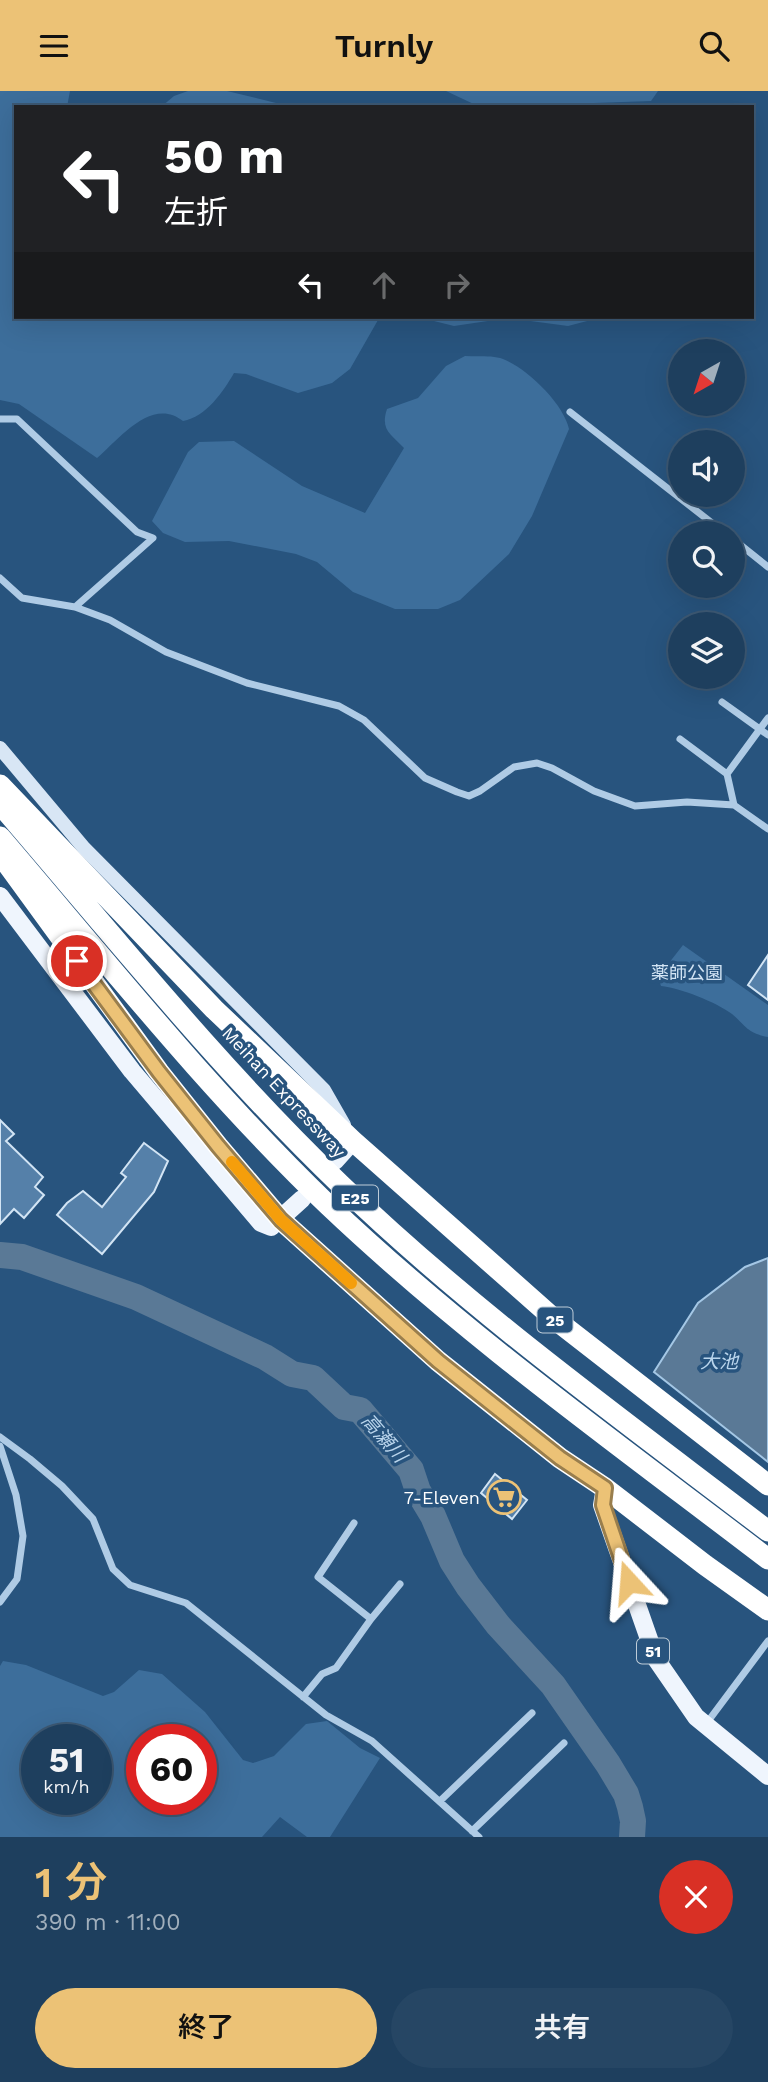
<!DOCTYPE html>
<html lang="ja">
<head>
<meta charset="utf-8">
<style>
	:root { --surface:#1e3f5e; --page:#264664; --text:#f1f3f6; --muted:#a1afbc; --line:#3c5873; --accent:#ecc276 }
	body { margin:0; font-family:"Work Sans","Noto Sans JP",sans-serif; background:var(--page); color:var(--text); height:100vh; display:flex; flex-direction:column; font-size:26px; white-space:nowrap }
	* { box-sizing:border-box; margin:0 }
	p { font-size:23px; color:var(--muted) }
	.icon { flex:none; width:38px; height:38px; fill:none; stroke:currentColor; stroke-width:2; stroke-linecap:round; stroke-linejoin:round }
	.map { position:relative; height:1746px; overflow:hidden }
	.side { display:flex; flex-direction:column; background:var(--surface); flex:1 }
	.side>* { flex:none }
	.top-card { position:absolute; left:14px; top:14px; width:740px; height:214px; border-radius:0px; box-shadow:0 7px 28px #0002,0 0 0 2px var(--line); background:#202124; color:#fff; overflow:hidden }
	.needle { width:46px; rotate:219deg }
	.buttons { position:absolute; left:668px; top:248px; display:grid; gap:14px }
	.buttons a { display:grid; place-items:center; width:77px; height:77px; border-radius:50%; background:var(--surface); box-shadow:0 7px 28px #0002,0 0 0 2px var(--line); font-size:35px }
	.speed { position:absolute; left:21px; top:1633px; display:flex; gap:14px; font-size:35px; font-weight:700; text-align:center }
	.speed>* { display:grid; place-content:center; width:91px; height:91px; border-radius:50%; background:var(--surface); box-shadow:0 7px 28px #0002,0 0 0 2px var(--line); line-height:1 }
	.speed small { font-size:18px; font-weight:400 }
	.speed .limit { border:10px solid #d22; background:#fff; color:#111 }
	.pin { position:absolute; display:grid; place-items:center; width:60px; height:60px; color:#fff; margin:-30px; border:4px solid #fff; border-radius:50%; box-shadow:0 2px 7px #0007 }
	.me { position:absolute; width:77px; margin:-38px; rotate:341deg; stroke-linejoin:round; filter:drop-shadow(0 0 5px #0008) }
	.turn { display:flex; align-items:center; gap:24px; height:147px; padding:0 35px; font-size:32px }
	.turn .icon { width:91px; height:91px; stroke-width:2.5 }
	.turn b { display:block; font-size:49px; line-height:60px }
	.lanes { display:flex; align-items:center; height:66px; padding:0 35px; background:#0003; justify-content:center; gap:35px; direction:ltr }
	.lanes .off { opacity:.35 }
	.round { display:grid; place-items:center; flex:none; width:74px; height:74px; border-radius:37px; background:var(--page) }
	.head { display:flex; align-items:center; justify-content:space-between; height:119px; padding:0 35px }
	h1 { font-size:42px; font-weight:600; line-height:52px; color:var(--accent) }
	.button { display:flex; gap:14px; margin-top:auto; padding:14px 35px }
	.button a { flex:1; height:80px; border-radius:42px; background:var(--accent); color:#111; font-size:28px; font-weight:600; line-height:80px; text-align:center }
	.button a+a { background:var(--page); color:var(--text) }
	header { display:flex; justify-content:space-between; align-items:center; height:91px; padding:0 35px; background:var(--accent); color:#111; font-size:32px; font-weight:600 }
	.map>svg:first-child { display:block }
	.green { fill:#3d6e9b; fill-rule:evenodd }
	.water { fill:#5a7996; stroke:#a4c7e5; stroke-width:2 }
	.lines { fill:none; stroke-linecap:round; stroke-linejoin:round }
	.river { stroke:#5a7996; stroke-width:26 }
	.building { fill:#5580a9; stroke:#d2e4f4; stroke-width:2 }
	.street { stroke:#afcbe5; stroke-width:7 }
	.secondary { stroke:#d8e6f5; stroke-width:14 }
	.primary { stroke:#eff5fd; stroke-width:18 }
	.highway { stroke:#fff; stroke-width:21 }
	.route-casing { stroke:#997e4d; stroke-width:18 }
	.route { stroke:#ecc276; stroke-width:12 }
	.slow { stroke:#f59e0b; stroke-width:12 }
	.labels { text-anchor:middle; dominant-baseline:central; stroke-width:7; stroke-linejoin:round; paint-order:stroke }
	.shield { fill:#28547e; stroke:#beccd8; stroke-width:2 }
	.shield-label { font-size:16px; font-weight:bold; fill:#fff }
	.park-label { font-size:18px; fill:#d2e4f4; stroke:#28547e }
	.street-label { font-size:18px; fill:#fff; stroke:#28547e }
	.poi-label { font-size:18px; fill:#fff; stroke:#28547e; text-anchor:end }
	.water-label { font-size:19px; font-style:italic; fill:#bad5ec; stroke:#28547e }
</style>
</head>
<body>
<header><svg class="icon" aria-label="menu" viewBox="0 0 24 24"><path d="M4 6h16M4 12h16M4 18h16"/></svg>Turnly<svg class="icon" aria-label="search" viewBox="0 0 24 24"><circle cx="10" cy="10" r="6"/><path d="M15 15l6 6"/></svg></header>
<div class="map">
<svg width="768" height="1746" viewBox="0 0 768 1746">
	<rect width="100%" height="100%" fill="#28547e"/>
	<!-- green -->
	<path class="green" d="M 0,0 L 70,0 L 67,16 L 16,16 L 16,226 L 383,226 L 378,229 L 350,278 L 332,292 L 298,302 L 246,283 L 234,282 C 223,301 206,326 183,330 C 152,305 119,348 97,367 L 19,313 L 0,309 Z
		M 188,0 L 227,0 L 280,13 L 335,16 L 161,16 L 174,5 Z
		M 446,0 L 658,0 L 651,10 L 480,16 Z
		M 418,226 L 594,226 L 591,229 L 568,235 L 508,227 L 454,235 Z
		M 465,265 C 477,266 492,264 503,268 C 527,277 564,313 569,338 L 532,425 L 509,463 L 460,509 L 438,518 L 395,518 L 353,501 L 317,471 L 296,463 L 229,450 L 185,451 L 163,442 L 152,430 L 188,361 L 199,351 L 234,350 L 302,395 L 365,422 L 404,357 C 391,343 380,339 387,318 L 418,307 L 446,275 Z
		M 683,854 L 768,914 L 768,946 C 747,942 746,935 732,923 C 716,911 680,897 661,895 L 658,886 Z
		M 3,1570 L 26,1574 L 103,1605 L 114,1601 L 139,1579 L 162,1583 L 205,1621 L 243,1669 L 253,1672 L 274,1665 L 306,1633 L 327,1630 L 360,1657 L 380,1667 L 330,1746 L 307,1746 L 280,1726 L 262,1746 L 0,1746 L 0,1575 ZM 96,1648 L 96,1708 L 37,1708 L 37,1648 ZM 201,1648 L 201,1708 L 142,1708 L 142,1648 Z"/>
	<!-- water -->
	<path class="water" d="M 768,1167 L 768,1371 L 654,1281 L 698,1212 L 745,1176 Z"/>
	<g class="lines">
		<!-- river -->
		<path class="river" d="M 0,1164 L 22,1166 L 136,1206 L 265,1266 L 292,1283 L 313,1287 L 344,1316 L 360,1319 L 411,1379 L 418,1400 L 433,1425 L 452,1470 L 468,1495 L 498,1534 L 553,1594 L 608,1673 L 626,1703 L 630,1716 L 633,1730 L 632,1746"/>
	</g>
	<!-- building -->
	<path class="building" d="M 768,864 L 768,909 L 748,894 Z
		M 0,1029 L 14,1043 L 6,1050 L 43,1086 L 35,1096 L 44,1104 L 24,1127 L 14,1118 L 0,1133 Z
		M 144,1052 L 168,1070 L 154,1101 L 102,1163 L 57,1124 L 67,1112 L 83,1100 L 102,1116 L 126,1086 L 121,1082 Z
		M 495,1383 L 527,1409 L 512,1428 L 481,1402 Z"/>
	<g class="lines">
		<!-- street -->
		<path class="street" d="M 570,321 L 726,443
			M 0,328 L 17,328 L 137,441 L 153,447 L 75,516
			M 733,448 L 768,476
			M 0,487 L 22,507 L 75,516 L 110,529 L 166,561 L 247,592 L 339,615 L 364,629 L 425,687 L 457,701 L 469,705 L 480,700 L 514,676 L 537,672 L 552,677 L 594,700 L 635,715 L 687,711 L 734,714 L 768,738
			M 722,611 L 768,644
			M 680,648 L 727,683
			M 734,714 L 727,683 L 768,627
			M 0,1346 L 30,1368 L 62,1395 L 93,1428 L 113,1478 L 130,1494 L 186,1512 L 326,1624 L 372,1650 L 479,1746
			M 0,1355 L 16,1404 L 23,1445 L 17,1488 L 0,1511
			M 354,1432 L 318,1486 L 371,1528
			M 303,1606 L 322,1583 L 336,1577 L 371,1528 L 400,1493
			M 706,1633 L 768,1550
			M 440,1710 L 532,1622
			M 472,1740 L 564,1652"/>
		<!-- secondary -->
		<path class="secondary" d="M 0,657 L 84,757 L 324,999 L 344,1034"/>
		<!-- primary -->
		<path class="primary" d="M 0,805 L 132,980 L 261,1132 L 271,1136 L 302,1108
			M 335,1070 L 353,1050
			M 605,1397 L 602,1414 L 656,1568 L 696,1626 L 768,1685"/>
		<!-- highway -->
		<path class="highway" d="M 0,694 L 214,918 L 353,1050 L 552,1226 L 768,1394
			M 0,713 C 111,842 218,976 341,1094 C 473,1221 623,1329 768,1440
			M 0,746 C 107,871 210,1001 329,1115 C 465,1244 619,1354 768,1468
			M 0,763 L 159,981 L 218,1055 L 281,1129 L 438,1270 L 560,1367 L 605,1397 L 705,1474 L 768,1519"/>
	</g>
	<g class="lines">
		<!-- route casing -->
		<g class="route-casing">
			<path id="route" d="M 77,870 L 159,981 L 218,1055 L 281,1129 L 438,1270 L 560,1367 L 605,1397 L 603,1414 L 629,1491"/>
		</g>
		<!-- route -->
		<use href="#route" class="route"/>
		<!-- slow -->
		<path class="slow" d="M 232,1071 L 281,1129 L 351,1192"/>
	</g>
	<!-- icons -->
	<defs>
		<g id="supermarket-ring" transform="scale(1.75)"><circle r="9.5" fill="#28547e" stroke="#ecc276" stroke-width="1.5"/><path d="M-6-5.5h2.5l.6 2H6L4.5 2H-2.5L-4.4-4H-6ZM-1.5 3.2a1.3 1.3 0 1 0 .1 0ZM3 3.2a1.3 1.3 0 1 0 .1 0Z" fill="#ecc276"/></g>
	</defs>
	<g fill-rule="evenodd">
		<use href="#supermarket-ring" x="504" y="1406"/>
	</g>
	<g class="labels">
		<!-- shield labels -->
		<g class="shield">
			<rect x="332" y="1094.5" width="46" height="25" rx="5"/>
			<rect x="537.5" y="1216.5" width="35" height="25" rx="5"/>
			<rect x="637" y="1547.5" width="32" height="25" rx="5"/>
		</g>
		<g class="shield-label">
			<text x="355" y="1107">E25</text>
			<text x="555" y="1229">25</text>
			<text x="653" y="1560">51</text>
		</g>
		<!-- park labels -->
		<g class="park-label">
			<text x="687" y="881">薬師公園</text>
		</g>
		<!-- street labels -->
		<g class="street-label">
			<text transform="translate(284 1001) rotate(47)">Meihan Expressway</text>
		</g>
		<!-- poi labels -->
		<g class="poi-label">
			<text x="480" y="1406">7-Eleven</text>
		</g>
		<!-- water labels -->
		<g class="water-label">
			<text x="719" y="1270">大池</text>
			<text transform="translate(384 1347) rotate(49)">高瀬川</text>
		</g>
	</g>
</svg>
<div class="buttons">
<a><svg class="needle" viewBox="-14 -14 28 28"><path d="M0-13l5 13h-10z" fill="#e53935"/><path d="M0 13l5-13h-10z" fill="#a1afbc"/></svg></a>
<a><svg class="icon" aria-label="sound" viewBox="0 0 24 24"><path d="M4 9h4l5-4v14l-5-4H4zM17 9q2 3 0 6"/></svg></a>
<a><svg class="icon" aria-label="search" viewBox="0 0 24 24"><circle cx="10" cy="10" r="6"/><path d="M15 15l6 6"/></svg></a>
<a><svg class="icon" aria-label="layers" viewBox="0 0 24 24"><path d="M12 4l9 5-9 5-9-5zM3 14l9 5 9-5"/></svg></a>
</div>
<div class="speed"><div>51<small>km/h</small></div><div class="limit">60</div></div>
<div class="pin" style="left:77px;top:870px;background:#d93025"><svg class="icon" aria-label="arrive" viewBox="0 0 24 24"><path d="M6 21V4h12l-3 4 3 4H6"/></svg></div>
<svg class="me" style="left:629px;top:1491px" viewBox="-20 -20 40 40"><path d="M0-17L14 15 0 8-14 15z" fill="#ecc276" stroke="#fff" stroke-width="4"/></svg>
<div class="top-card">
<div class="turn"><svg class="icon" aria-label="left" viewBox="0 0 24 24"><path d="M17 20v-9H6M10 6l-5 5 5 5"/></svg><div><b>50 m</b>左折</div></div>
<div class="lanes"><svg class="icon" aria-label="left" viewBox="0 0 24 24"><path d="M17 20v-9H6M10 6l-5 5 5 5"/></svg><svg class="icon off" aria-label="ahead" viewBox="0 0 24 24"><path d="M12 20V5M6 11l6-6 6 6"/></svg><svg class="icon off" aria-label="right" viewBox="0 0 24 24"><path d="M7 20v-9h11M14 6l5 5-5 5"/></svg></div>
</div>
</div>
<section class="side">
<div class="head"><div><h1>1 分</h1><p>390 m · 11:00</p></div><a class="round" style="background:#d93025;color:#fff"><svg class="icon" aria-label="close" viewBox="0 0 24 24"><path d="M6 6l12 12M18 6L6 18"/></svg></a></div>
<div class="button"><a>終了</a><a>共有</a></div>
</section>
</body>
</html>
